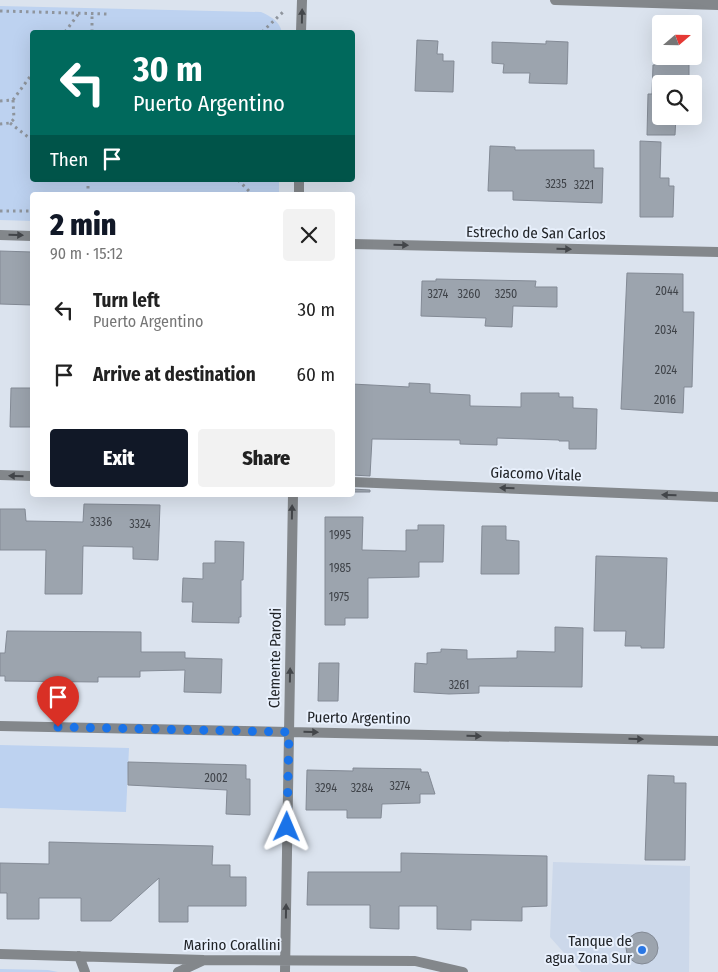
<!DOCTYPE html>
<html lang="en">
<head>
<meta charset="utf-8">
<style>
	:root { --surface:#fff; --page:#f2f2f2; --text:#222; --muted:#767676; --accent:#111827 }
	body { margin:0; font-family:"Fira Sans Condensed",sans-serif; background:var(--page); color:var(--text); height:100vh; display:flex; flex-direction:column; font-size:19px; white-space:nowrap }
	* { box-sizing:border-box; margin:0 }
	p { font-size:16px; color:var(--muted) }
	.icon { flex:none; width:28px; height:28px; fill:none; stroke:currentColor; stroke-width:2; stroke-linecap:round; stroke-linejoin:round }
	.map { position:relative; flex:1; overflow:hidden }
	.drawer { position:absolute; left:30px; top:192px; width:325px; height:305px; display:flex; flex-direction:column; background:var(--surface); border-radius:5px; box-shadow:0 5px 20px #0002 }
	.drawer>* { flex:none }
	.hud { position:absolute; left:30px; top:30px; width:325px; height:152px; border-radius:5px; box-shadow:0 5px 20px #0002; background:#00695c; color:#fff; overflow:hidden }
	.needle { width:32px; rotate:70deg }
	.fabs { position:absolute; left:652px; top:15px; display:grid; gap:10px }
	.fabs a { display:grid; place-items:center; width:50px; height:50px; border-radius:5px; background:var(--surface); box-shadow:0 5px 20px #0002; font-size:25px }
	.pin { position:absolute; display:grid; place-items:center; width:42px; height:42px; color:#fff; margin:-51px -21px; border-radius:50% 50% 50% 0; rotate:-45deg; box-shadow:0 0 5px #0007 }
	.pin .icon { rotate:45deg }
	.me { position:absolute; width:55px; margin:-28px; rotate:1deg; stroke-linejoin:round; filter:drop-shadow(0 0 4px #0008) }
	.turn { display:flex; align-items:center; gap:18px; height:105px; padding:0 20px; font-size:22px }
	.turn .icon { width:65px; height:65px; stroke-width:2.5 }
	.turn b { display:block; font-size:35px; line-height:42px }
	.then { display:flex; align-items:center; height:48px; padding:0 20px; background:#0003; gap:10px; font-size:19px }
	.round { display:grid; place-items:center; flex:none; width:52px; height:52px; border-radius:5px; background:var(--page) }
	.head { display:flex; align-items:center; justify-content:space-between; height:85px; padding:0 20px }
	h1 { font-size:30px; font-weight:800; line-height:38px; color:var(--accent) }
	.action { display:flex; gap:10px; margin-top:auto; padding:10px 20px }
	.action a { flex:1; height:58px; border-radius:5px; background:var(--accent); color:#fff; font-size:20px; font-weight:800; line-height:58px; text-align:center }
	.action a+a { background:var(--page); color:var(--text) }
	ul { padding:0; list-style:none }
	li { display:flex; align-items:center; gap:15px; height:65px; padding:0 20px }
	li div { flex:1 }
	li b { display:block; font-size:19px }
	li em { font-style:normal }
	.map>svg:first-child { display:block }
	.built { fill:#ccd8ea }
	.green { fill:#bdd2f0 }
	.building { fill:#9ca4ae; stroke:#838a95 }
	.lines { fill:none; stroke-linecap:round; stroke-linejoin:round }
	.path { stroke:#8f959d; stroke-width:3; stroke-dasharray:2.5 4; stroke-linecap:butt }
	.minor { stroke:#83878b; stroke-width:10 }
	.oneway { fill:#43464a }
	.route { stroke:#1a73e8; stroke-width:9; stroke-dasharray:0 16.2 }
	.poi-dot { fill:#2b77e3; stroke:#e8f0fc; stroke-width:2 }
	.labels { text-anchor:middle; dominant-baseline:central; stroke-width:4; stroke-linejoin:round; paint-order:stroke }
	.number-label { font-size:12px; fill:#3f4349 }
	.street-label { font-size:15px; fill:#202327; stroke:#e8f0fc }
	.poi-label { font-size:15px; fill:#202327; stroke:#e8f0fc; text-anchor:end }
</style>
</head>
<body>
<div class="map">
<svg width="718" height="972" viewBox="0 0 718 972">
	<rect width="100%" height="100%" fill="#dbe3ee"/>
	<!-- built -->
	<path class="built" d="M 553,862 L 690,866 L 689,972 L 581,972 L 550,937 Z"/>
	<!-- green -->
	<path class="green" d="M 0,6 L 261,12 C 272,17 279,21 282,32 L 32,32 L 32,180 L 279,180 L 279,195 L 32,195 L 32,221 L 0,220 Z
		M 0,745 L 129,748 L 126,812 L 0,808 Z
		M 0,969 L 48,970 L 58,972 L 0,972 Z"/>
	<!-- building -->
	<path class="building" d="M 417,40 L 438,41 L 437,54 L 443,54 L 443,61 L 454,61 L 453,92 L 415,91 Z
		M 546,41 L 568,42 L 567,84 L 529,83 L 530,73 L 503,73 L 504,64 L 492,63 L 492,42 L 546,44 Z
		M 655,56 L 689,56 L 689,78 L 677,78 L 677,84 L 661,84 L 661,116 L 676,116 L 675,135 L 647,135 L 648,94 L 652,94 L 653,65 L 655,65 Z
		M 640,141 L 661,142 L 660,178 L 669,178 L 669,186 L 674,186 L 673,217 L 640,217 Z
		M 490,146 L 515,147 L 515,150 L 594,150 L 594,168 L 603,168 L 602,203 L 513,200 L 513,191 L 488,191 Z
		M 0,251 L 32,252 L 32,305 L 0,304 Z
		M 627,273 L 683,274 L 683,312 L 694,312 L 692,387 L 684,387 L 683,413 L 621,409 Z
		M 436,279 L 536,281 L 535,287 L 557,287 L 557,307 L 513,306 L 512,327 L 485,326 L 486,318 L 421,316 L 422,281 L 436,281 Z
		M 409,383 L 430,384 L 430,393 L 470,395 L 470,406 L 521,407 L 521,393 L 559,393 L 559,397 L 573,397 L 573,408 L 597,409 L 596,449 L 569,449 L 569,441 L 559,441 L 559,440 L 497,438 L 497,445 L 460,444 L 460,440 L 372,439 L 370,476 L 352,475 L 352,384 L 409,387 Z
		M 11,388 L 32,388 L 31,427 L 10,427 Z
		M 352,489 L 370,490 L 370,492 L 352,492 Z
		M 84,504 L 160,505 L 158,560 L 133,559 L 133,547 L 83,546 L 82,594 L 45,594 L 46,550 L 0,550 L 0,509 L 25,509 L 26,521 L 83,522 Z
		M 325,517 L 363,517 L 362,550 L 406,551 L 406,530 L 418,530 L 418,525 L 444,525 L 443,562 L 419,562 L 419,577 L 368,578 L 368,618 L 345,618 L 345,625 L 325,625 Z
		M 482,526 L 506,526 L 506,540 L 519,541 L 519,574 L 481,574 Z
		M 215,541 L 244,542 L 243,580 L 241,580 L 241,617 L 239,617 L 239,623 L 192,622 L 193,602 L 182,602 L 183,578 L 203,579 L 203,563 L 215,563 Z
		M 596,556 L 667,558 L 664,648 L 641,648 L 641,646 L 625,646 L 626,631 L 594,631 Z
		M 555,627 L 583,628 L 582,687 L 479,686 L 479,693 L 449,694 L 414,692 L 415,663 L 427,664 L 427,653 L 441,652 L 441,649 L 467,650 L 467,659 L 517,658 L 517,651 L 555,652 Z
		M 7,631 L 141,632 L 141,652 L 185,652 L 185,658 L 222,659 L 221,693 L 184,692 L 185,670 L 140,671 L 140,677 L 98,677 L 98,682 L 5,681 L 5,676 L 0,676 L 0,653 L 5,653 Z
		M 319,663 L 339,663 L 338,701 L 318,701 Z
		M 128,762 L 246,765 L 246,779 L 250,779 L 250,815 L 226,814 L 227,790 L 128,785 Z
		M 353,768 L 421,769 L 421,772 L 428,772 L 435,794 L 420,794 L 420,803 L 382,804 L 381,818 L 347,818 L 347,810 L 306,810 L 307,770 L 353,771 Z
		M 648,775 L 674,776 L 674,783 L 686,783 L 685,860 L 645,860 Z
		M 49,842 L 213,846 L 212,865 L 230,865 L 230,877 L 246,877 L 246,906 L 188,906 L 188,922 L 159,922 L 159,878 L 111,921 L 81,921 L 81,898 L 39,898 L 39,919 L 7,919 L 7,893 L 0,893 L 0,863 L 49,864 Z
		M 401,853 L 547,856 L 547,906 L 522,907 L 522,921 L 471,920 L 471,930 L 437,929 L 437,906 L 399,906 L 399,929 L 370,928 L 370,905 L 307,905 L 308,872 L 401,872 Z
		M626 948a16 16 0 1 1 32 0a16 16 0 1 1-32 0Z"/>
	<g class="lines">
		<!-- path -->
		<path class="path" d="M 0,11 L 107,14
			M 65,32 L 79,13
			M 92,32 L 92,13
			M 262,32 L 283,12
			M 13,100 L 32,74
			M 0,101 L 13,100 L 14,119 L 10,123 L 0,124
			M 10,123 L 32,140
			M 238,180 L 253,195
			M 88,195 L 88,180
			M 0,211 L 32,211"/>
		<!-- minor -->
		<path class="minor" d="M 555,0 L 718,5
			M 301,32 L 302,0
			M 299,195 L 299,180
			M 0,235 L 32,236
			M 352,244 L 718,252
			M 0,475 L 32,476
			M 352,482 L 718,497
			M 0,726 L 718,741
			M 0,954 L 204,960 L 415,961 L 463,972
			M 79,956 L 85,972
			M 178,972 L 202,961
			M 285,972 L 293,495"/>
	</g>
	<!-- one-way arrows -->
	<defs><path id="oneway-solid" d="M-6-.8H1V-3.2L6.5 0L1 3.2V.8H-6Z" transform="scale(1.25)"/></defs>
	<g class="oneway">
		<use href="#oneway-solid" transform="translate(302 16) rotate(-89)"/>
		<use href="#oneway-solid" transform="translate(16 235) rotate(2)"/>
		<use href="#oneway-solid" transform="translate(401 245) rotate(1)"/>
		<use href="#oneway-solid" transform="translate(564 249) rotate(1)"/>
		<use href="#oneway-solid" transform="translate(16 476) rotate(-179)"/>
		<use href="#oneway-solid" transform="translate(507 488) rotate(-178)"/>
		<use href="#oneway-solid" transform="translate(669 495) rotate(-178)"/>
		<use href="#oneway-solid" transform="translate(292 512) rotate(-89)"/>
		<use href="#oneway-solid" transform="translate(290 675) rotate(-89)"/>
		<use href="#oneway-solid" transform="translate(311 732) rotate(1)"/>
		<use href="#oneway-solid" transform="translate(474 736) rotate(1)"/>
		<use href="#oneway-solid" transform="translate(636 739) rotate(1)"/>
		<use href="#oneway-solid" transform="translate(286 911) rotate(-89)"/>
	</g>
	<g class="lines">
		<!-- route -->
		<path class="route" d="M 58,727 L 289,732 L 287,827"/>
	</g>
	<!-- markers -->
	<circle class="poi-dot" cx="642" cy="950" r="5"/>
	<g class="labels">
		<!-- number labels -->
		<g class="number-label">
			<text x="556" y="184">3235</text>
			<text x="584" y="185">3221</text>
			<text x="667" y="291">2044</text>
			<text x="438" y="294">3274</text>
			<text x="469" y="294">3260</text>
			<text x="506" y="294">3250</text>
			<text x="666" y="330">2034</text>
			<text x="666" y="370">2024</text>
			<text x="665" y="400">2016</text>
			<text x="101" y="522">3336</text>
			<text x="140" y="524">3324</text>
			<text x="340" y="535">1995</text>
			<text x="340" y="568">1985</text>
			<text x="339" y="597">1975</text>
			<text x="459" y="685">3261</text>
			<text x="216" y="778">2002</text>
			<text x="400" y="786">3274</text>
			<text x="326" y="788">3294</text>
			<text x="362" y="788">3284</text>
		</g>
		<!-- street labels -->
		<g class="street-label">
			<text transform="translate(536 233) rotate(1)">Estrecho de San Carlos</text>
			<text transform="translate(536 474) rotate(2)">Giacomo Vitale</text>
			<text transform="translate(275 658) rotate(-89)">Clemente Parodi</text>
			<text transform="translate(359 718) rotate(1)">Puerto Argentino</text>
			<text x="232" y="945">Marino Corallini</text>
		</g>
		<!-- poi labels -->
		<g class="poi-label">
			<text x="632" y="941">Tanque de<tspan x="632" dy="17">agua Zona Sur</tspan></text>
		</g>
	</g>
</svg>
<div class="fabs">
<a><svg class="needle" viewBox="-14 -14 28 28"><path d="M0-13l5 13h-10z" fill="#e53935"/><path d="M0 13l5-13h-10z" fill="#767676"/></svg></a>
<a><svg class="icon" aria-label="search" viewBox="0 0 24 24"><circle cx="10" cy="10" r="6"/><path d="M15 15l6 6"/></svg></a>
</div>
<div class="pin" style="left:58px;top:727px;background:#d93025"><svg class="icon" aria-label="arrive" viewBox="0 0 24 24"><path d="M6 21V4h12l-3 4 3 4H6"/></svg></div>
<svg class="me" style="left:287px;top:827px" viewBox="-20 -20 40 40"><path d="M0-17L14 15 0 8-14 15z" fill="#1a73e8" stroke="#fff" stroke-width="4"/></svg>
<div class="hud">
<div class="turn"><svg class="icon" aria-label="left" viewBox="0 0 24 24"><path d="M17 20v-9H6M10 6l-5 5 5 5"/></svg><div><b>30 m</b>Puerto Argentino</div></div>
<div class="then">Then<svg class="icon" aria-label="arrive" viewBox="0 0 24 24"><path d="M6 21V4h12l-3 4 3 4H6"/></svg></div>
</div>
<section class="drawer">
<div class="head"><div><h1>2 min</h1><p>90 m · 15:12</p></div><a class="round"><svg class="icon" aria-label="close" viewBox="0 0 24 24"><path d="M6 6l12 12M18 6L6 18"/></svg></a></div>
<ul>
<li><svg class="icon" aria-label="left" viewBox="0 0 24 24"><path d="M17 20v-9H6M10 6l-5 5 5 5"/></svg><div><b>Turn left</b><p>Puerto Argentino</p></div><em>30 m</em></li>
<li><svg class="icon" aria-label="arrive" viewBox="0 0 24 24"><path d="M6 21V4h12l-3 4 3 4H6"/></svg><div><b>Arrive at destination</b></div><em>60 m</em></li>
</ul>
<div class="action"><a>Exit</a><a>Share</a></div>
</section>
</div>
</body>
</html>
